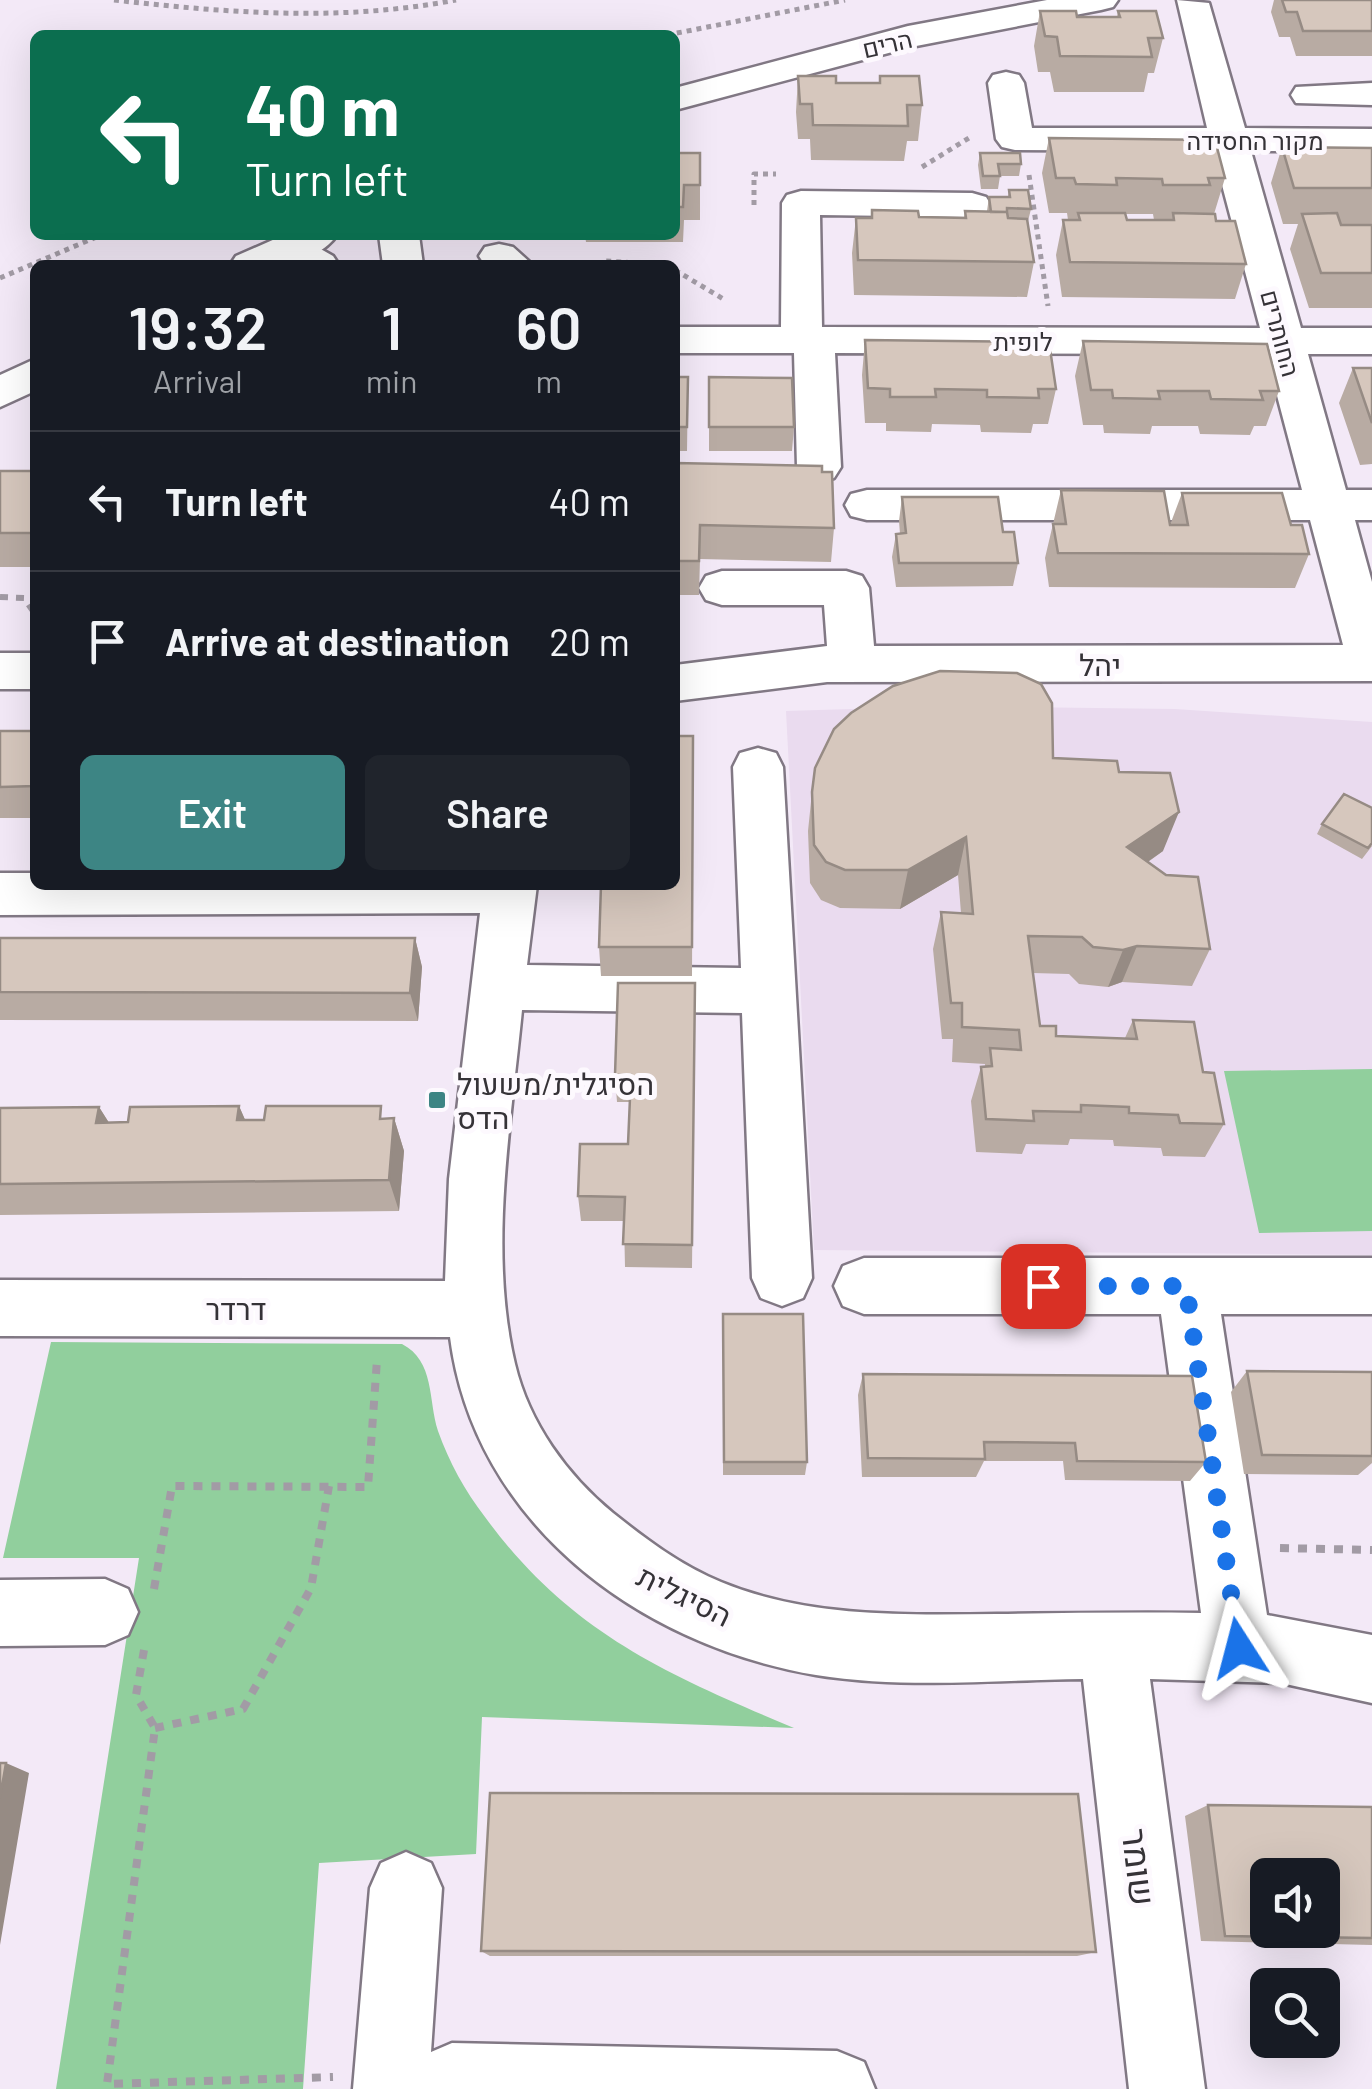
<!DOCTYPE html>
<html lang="en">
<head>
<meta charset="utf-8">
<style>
	:root { --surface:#171b24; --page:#20242c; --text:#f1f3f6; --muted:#9ea1a6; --line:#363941; --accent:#3d8584 }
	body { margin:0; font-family:Barlow,Heebo,sans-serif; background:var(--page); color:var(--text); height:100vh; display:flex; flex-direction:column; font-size:38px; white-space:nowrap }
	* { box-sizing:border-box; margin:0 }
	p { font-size:32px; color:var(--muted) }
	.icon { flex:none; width:55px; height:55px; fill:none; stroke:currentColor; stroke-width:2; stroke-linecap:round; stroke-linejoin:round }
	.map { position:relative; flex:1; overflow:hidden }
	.sheet { position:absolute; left:30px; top:260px; width:650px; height:630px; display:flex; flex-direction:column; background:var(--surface); border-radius:15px; box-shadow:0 10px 40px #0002 }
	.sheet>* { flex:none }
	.guide { position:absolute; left:30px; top:30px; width:650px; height:210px; border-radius:15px; box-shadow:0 10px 40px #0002; background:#0b6e4f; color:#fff; overflow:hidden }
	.buttons { position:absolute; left:1250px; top:1858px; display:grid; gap:20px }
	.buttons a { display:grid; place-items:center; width:90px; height:90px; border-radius:15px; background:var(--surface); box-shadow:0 10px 40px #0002; font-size:50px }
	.pin { position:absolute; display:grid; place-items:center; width:85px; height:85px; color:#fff; margin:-42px; border-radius:20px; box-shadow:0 5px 15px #0006 }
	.me { position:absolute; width:110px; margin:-55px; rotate:351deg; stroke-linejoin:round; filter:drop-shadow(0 0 8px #0008) }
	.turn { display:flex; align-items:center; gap:35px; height:210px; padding:0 50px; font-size:45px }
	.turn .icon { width:130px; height:130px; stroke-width:2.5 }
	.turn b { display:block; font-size:70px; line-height:85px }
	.eta { display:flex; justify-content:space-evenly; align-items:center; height:170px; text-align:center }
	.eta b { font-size:60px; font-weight:600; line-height:70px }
	.cta { display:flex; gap:20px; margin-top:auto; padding:20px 50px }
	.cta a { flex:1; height:115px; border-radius:15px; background:var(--accent); color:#fff; font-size:40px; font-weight:600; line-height:115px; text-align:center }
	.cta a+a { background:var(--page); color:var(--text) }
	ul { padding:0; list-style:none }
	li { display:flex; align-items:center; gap:30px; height:140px; padding:0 50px; border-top:2px solid var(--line) }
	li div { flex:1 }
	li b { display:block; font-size:38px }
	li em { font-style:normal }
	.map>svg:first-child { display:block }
	.built { fill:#eadbef }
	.green { fill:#91cf9d }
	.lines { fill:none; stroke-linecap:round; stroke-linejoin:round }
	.minor-casing { stroke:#817884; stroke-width:5 }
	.major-casing { stroke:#817884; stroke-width:5 }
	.path-far2 { stroke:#a29ba5; stroke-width:5; stroke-dasharray:5 5; stroke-linecap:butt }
	.path-far1 { stroke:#a29ba5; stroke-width:6; stroke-dasharray:8 8; stroke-linecap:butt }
	.path { stroke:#a29ba5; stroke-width:8; stroke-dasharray:9 9; stroke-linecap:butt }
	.minor { fill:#fff; fill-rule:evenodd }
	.major { fill:#fff; fill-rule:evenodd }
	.wall { fill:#b8aba3; fill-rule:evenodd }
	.shaded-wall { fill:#968b84 }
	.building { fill:#d6c7bd; stroke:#968b84; stroke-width:2.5; fill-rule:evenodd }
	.route { stroke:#1a73e8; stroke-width:18; stroke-dasharray:0 32.4 }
	.poi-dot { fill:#3d8584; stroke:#fdf9fe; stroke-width:4 }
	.labels { text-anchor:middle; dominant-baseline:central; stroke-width:10; stroke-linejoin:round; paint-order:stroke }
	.far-street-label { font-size:25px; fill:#353237; stroke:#fdf9fe }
	.street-label { font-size:30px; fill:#353237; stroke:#fdf9fe }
	.poi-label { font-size:30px; fill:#353237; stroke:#fdf9fe; text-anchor:start }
	.near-street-label { font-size:35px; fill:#353237; stroke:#fdf9fe }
</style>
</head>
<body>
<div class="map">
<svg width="1372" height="2089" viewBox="0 0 1372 2089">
	<rect width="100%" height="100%" fill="#f3e9f7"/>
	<!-- built -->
	<path class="built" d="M 949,706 L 1175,709 L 1372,722 L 1372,1255 L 814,1250 L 786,711 Z"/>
	<!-- green -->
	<path class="green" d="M 1372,1069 L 1372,1231 L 1259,1233 L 1224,1071 Z
		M 51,1342 L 402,1344 C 435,1361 428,1400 438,1431 C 449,1462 465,1491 485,1517 C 570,1633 666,1674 794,1728 L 482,1717 L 476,1854 L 319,1863 L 303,2089 L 56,2089 L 139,1558 L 3,1558 Z"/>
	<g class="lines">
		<!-- minor casing -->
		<g class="minor-casing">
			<path id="minor" d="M 1177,0 L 1209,3 L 1245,128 L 1372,129 L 1372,151 L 1251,151 L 1301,328 L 1372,328 L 1372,354 L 1308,354 L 1346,490 L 1372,490 L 1372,520 L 1355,520 L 1372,582 L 1372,681 L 827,682 L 675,701 L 675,665 L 827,646 L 824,605 L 722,605 L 706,600 L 699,588 L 706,576 L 722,571 L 846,571 L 862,576 L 869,588 L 874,646 L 1343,645 L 1310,520 L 867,520 L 851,516 L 845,505 L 851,494 L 867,490 L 1302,490 L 1266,354 L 835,353 L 841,467 L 834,478 L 819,482 L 804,478 L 797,467 L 794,353 L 675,353 L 675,327 L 781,327 L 782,203 L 787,195 L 801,191 L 972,193 L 986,197 L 991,205 L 986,213 L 972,217 L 820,215 L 822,327 L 1260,328 L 1213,151 L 1015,150 L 1002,147 L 996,139 L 988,83 L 993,75 L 1006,72 L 1019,75 L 1024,83 L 1032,128 L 1207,128 Z
				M 1372,83 L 1372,105 L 1296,103 L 1291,95 L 1296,87 Z
				M 296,235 L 333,256 L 339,265 C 312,265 289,270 272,246 L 278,237 Z
				M 379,235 L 419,235 L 423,265 L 383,265 Z
				M 499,244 L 513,247 L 533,265 L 485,265 L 479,256 L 485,247 Z
				M 0,653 L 35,653 L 35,689 L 0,689 Z
				M 758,748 L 776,753 L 783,767 L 812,1278 L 803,1298 L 782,1306 L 761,1298 L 752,1278 L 742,1013 L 522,1010 C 511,1124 488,1251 515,1364 C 529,1423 567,1475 613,1513 C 647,1540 680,1565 721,1582 C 808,1618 904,1615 997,1614 C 1065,1613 1133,1612 1201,1613 L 1161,1314 L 864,1314 L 843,1306 L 834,1286 L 843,1266 L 864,1258 L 1372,1258 L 1372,1314 L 1221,1314 L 1267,1615 L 1372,1635 L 1372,1703 L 1281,1683 L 1150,1679 L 1205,2089 L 1129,2089 L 1083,1679 C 995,1680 902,1689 816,1675 C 639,1645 474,1523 450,1337 L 0,1336 L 0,1280 L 445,1281 L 449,1179 L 480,913 L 0,915 L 0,873 L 35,873 L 35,885 L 537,885 L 527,965 L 741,968 L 733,767 L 740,753 Z
				M 105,1579 L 128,1589 L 138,1612 L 128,1635 L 105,1645 L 0,1646 L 0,1580 Z
				M 406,1852 L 431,1863 L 442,1888 L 431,2052 L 452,2043 L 837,2051 L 864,2062 L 875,2089 L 353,2089 L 370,1888 L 381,1863 Z"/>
		</g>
		<!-- major casing -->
		<g class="major-casing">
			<path id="major" d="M 1047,0 L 1118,0 L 1113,7 L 1101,10 L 911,47 L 675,110 L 675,88 L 908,26 Z
				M 284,235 L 337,235 C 315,267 264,265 230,265 L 236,256 Z
				M 35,359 L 35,391 L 0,407 L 0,375 Z"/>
		</g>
		<!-- path-far2 -->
		<path class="path-far2" d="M 114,0 C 229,13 341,22 456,0
			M 667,35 L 845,0
			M 922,167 L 969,138
			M 1029,175 L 1048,306
			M 754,205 L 754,174 L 776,174
			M 597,265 L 606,261 L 666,265
			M 675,270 L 725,300
			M 0,278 L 101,235"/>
		<!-- path-far1 -->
		<path class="path-far1" d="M 0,597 L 24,598 L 35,614"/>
		<!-- path -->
		<path class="path" d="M 1280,1548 L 1372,1550
			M 154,1589 L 172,1486 L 368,1487 L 377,1360
			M 144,1650 L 136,1695 L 155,1728 L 107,2084 L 333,2077
			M 155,1728 L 243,1709 L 311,1588 L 329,1486"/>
		<!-- minor -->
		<use href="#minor" class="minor"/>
		<!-- major -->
		<use href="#major" class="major"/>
	</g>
	<!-- wall -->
	<path class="wall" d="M 1274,0 L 1372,0 L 1372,56 L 1296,56 L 1290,37 L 1279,37 L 1271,12 Z
		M 1040,11 L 1077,17 L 1117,17 L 1118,11 L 1163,38 L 1154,73 L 1148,73 L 1144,92 L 1054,92 L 1050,72 L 1038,72 L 1034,46 Z
		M 798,76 L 836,83 L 879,83 L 880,76 L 922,105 L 918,141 L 907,141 L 904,161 L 811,160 L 810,139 L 798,139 L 796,112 Z
		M 1049,138 L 1225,178 L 1214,214 L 1216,221 L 1246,264 L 1235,299 L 1062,297 L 1056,255 L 1063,220 L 1068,220 L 1067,213 L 1049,213 L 1042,173 ZM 1126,214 L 1153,214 L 1154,220 L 1127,220 Z
		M 1282,147 L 1372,148 L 1372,224 L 1341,224 L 1341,225 L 1372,225 L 1372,308 L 1309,308 L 1290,249 L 1298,224 L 1283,224 L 1271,183 Z
		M 675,153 L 700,153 L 700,220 L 684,220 L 683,242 L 586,242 L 585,235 L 675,235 Z
		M 980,153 L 1021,164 L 1019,176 L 1000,176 L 998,189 L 981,189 L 978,165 Z
		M 1009,190 L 1031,209 L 1028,221 L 1034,262 L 1027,297 L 854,295 L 852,253 L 856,218 L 871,218 L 872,210 L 919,217 L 964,218 L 965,211 L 987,211 L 989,197 L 1008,197 Z
		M 865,340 L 1056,389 L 1048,424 L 1033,424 L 1031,433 L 981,432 L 980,425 L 932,424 L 931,432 L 886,431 L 886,423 L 865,423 L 862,375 Z
		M 1083,341 L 1279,391 L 1266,426 L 1254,426 L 1250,435 L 1200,434 L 1198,426 L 1152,426 L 1150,434 L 1104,433 L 1103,425 L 1083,425 L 1075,376 Z
		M 1353,368 L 1372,368 L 1372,464 L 1360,465 L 1339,403 Z
		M 675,377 L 688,377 L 687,451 L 675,451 Z
		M 709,377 L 794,427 L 792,451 L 709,451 Z
		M 675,463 L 822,472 L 834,528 L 831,562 L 700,559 L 699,595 L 675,595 Z
		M 0,471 L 35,471 L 35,567 L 0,567 Z
		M 1061,490 L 1170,525 L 1182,493 L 1291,525 L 1309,554 L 1295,588 L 1049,587 L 1045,558 Z
		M 902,497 L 1003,532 L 1018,563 L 1013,586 L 896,587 L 892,557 L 896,534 L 900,534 L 899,521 Z
		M 0,731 L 35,731 L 35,818 L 0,818 Z
		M 693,736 L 692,976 L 601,976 L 599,947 L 675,885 Z
		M 1053,758 L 1119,772 L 1163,851 L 1148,862 L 1210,949 L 1192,986 L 1122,982 L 1108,987 L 1079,984 L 1069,974 L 1033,973 L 1040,1026 L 1056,1036 L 1125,1038 L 1133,1020 L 1203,1072 L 1224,1124 L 1205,1157 L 1163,1156 L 1161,1148 L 1114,1146 L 1113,1140 L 1070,1139 L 1068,1145 L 1026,1144 L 1022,1154 L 976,1152 L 971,1101 L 981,1067 L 985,1066 L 985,1064 L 952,1062 L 953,1039 L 942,1039 L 933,949 L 941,912 L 961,913 L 958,875 L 900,909 L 840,908 L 821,900 L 810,883 L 808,831 L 812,792 Z
		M 1322,824 L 1372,846 L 1362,859 L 1317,834 Z
		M 0,938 L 415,938 L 422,967 L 418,1021 L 0,1020 Z
		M 695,983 L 692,1268 L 625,1267 L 624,1221 L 581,1221 L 578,1196 L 628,1144 L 630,1102 L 617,1102 L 615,1075 Z
		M 239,1106 L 245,1120 L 394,1118 L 404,1151 L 399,1211 L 0,1215 L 0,1108 L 99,1107 L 109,1123 L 128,1122 Z
		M 723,1314 L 807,1462 L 805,1475 L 723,1475 Z
		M 1247,1371 L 1372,1372 L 1372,1463 L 1358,1475 L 1244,1474 L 1231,1392 Z
		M 863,1374 L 1206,1462 L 1190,1481 L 1065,1480 L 1063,1461 L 984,1461 L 976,1477 L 862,1477 L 858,1395 Z
		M 1208,1805 L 1372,1807 L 1372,1945 L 1201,1941 L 1185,1816 Z
		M 481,1951 L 1096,1952 L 1077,1956 L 490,1956 Z"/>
	<!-- shaded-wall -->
	<path class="shaded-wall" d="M 1179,812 L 1163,851 L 1113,886 L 1127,847 Z
		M 966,837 L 958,875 L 900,909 L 908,870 Z
		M 415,938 L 422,967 L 418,1021 L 410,993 Z
		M 1137,946 L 1122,982 L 1108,987 L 1123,950 Z
		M 239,1106 L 254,1140 L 237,1120 Z
		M 99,1107 L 120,1140 L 96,1123 Z
		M 394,1118 L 404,1151 L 399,1211 L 389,1180 Z
		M 6,1763 L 29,1773 L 0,1945 L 0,1798 Z"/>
	<!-- building -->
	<path class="building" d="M 1282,0 L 1372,0 L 1372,31 L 1303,31 L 1297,12 L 1286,12 Z
		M 1040,11 L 1076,11 L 1077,17 L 1120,17 L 1118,11 L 1156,11 L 1163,38 L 1148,38 L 1152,57 L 1060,56 L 1057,37 L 1045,36 Z
		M 798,76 L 836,76 L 836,83 L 880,83 L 880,76 L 919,76 L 922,105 L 907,105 L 908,126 L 813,125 L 812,104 L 800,104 Z
		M 1049,138 L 1215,140 L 1225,178 L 1208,178 L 1210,185 L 1163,185 L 1162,179 L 1116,178 L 1117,185 L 1076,184 L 1074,178 L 1056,178 Z
		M 1282,147 L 1372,148 L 1372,188 L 1294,188 Z
		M 675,153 L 700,153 L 700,185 L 684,185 L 683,207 L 675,207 Z
		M 980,153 L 1020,153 L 1021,164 L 998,164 L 1000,176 L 983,176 Z
		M 1009,190 L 1028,190 L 1031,209 L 1007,208 L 1007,212 L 991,212 L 989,197 L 1010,197 Z
		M 872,210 L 918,211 L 919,217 L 966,218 L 965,211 L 1007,212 L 1008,218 L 1027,219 L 1034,262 L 858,260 L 856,218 L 872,218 Z
		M 1078,213 L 1125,213 L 1127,220 L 1174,220 L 1173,213 L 1215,214 L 1216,221 L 1235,221 L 1246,264 L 1070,262 L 1063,220 L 1080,220 Z
		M 1337,213 L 1341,225 L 1372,225 L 1372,273 L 1321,273 L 1302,214 Z
		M 865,340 L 1049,342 L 1056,389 L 1038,389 L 1039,398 L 987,397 L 987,390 L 935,389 L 936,397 L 890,397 L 890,389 L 868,388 Z
		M 1083,341 L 1267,344 L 1279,391 L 1260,391 L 1263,400 L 1211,399 L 1209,391 L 1158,391 L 1160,399 L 1113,398 L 1112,390 L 1091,390 Z
		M 1353,368 L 1372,368 L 1372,423 Z
		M 675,377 L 688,377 L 687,427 L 675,427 Z
		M 709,377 L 792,378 L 794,427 L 709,427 Z
		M 675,463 L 822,466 L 822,472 L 832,472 L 834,528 L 700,525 L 699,561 L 675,561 Z
		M 0,471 L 35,471 L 35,533 L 0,533 Z
		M 1061,490 L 1164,491 L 1170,525 L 1188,525 L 1182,493 L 1282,493 L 1291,525 L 1302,525 L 1309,554 L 1058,553 L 1053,524 L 1066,524 Z
		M 902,497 L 998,497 L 1003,532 L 1014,532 L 1018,563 L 899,563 L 896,534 L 906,533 Z
		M 940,671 L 1017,673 L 1041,684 L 1052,703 L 1053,758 L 1117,761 L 1119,772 L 1170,773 L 1179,812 L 1127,847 L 1166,875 L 1198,877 L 1210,949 L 1137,946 L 1123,950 L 1093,947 L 1082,937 L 1028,936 L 1040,1026 L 1056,1026 L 1056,1036 L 1137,1039 L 1133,1020 L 1194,1022 L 1203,1072 L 1214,1073 L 1224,1124 L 1180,1123 L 1178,1115 L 1129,1113 L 1129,1107 L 1081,1105 L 1081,1112 L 1033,1111 L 1034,1121 L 986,1119 L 981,1067 L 992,1066 L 990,1048 L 1021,1050 L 1019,1030 L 962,1027 L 962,1003 L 951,1003 L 941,912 L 973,914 L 966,837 L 908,870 L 845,870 L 826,862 L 814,845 L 812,792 L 815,768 L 834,729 L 851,713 L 893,686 Z
		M 0,731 L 35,731 L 35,786 L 0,787 Z
		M 675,736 L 693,736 L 692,947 L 599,947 L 601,885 L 675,885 Z
		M 1344,794 L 1372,808 L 1372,843 L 1368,848 L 1322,824 Z
		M 0,938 L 415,938 L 410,993 L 0,992 Z
		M 618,983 L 695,983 L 692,1245 L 623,1244 L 625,1197 L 578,1196 L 580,1144 L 628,1144 L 631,1075 L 615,1075 Z
		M 239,1106 L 237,1120 L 264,1120 L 266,1106 L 381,1106 L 380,1119 L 394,1118 L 389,1180 L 0,1184 L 0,1108 L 99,1107 L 96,1123 L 128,1122 L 130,1107 Z
		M 723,1314 L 803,1314 L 807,1462 L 724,1462 Z
		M 1247,1371 L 1372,1372 L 1372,1456 L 1262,1455 Z
		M 863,1374 L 1192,1376 L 1206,1462 L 1077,1461 L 1075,1443 L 984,1442 L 985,1459 L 868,1458 Z
		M 0,1763 L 6,1763 L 0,1798 Z
		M 490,1793 L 1078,1794 L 1096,1952 L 481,1951 Z
		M 1208,1805 L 1372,1807 L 1372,1938 L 1225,1936 ZM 1268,1875 L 1322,1875 L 1322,1930 L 1268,1930 Z"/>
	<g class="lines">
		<!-- route -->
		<path class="route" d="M 1043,1286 L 1186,1286 L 1239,1648"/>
	</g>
	<!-- markers -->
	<rect class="poi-dot" x="427" y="1090" width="20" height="20" rx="5"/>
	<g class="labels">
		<!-- far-street labels -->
		<g class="far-street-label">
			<text transform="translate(887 43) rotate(-13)">הרים</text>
			<text x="1255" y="140">מקור החסידה</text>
			<text transform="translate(1281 333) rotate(75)">החותרים</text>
			<text x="1023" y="341">לופית</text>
		</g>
		<!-- street labels -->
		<g class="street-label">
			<text x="1100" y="664">יהל</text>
			<text x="236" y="1308">דרדר</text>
			<text transform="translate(685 1595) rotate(26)">הסיגלית</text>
		</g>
		<!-- poi labels -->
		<g class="poi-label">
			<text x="457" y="1083">הסיגלית/משעול<tspan x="457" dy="34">הדס</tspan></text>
		</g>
		<!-- near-street labels -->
		<g class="near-street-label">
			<text transform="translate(1140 1867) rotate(83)">שומר</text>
		</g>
	</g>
</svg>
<div class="buttons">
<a><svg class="icon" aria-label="sound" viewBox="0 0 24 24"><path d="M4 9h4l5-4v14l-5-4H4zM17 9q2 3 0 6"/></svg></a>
<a><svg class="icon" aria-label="search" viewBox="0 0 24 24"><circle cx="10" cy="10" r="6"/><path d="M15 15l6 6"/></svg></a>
</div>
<div class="pin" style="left:1043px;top:1286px;background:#d93025"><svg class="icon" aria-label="arrive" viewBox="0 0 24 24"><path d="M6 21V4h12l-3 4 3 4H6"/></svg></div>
<svg class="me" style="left:1239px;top:1648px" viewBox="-20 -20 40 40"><path d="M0-17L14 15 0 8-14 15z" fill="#1a73e8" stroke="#fff" stroke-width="4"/></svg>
<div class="guide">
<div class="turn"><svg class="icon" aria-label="left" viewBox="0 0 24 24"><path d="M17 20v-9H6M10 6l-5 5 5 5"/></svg><div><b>40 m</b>Turn left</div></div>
</div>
<section class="sheet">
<div class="eta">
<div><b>19:32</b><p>Arrival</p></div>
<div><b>1</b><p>min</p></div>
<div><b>60</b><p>m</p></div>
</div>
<ul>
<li><svg class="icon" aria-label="left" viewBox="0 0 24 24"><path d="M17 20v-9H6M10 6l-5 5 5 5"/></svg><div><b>Turn left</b></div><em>40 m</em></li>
<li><svg class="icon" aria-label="arrive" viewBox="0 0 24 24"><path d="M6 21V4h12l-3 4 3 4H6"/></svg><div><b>Arrive at destination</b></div><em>20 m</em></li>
</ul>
<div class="cta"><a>Exit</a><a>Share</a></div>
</section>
</div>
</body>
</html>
